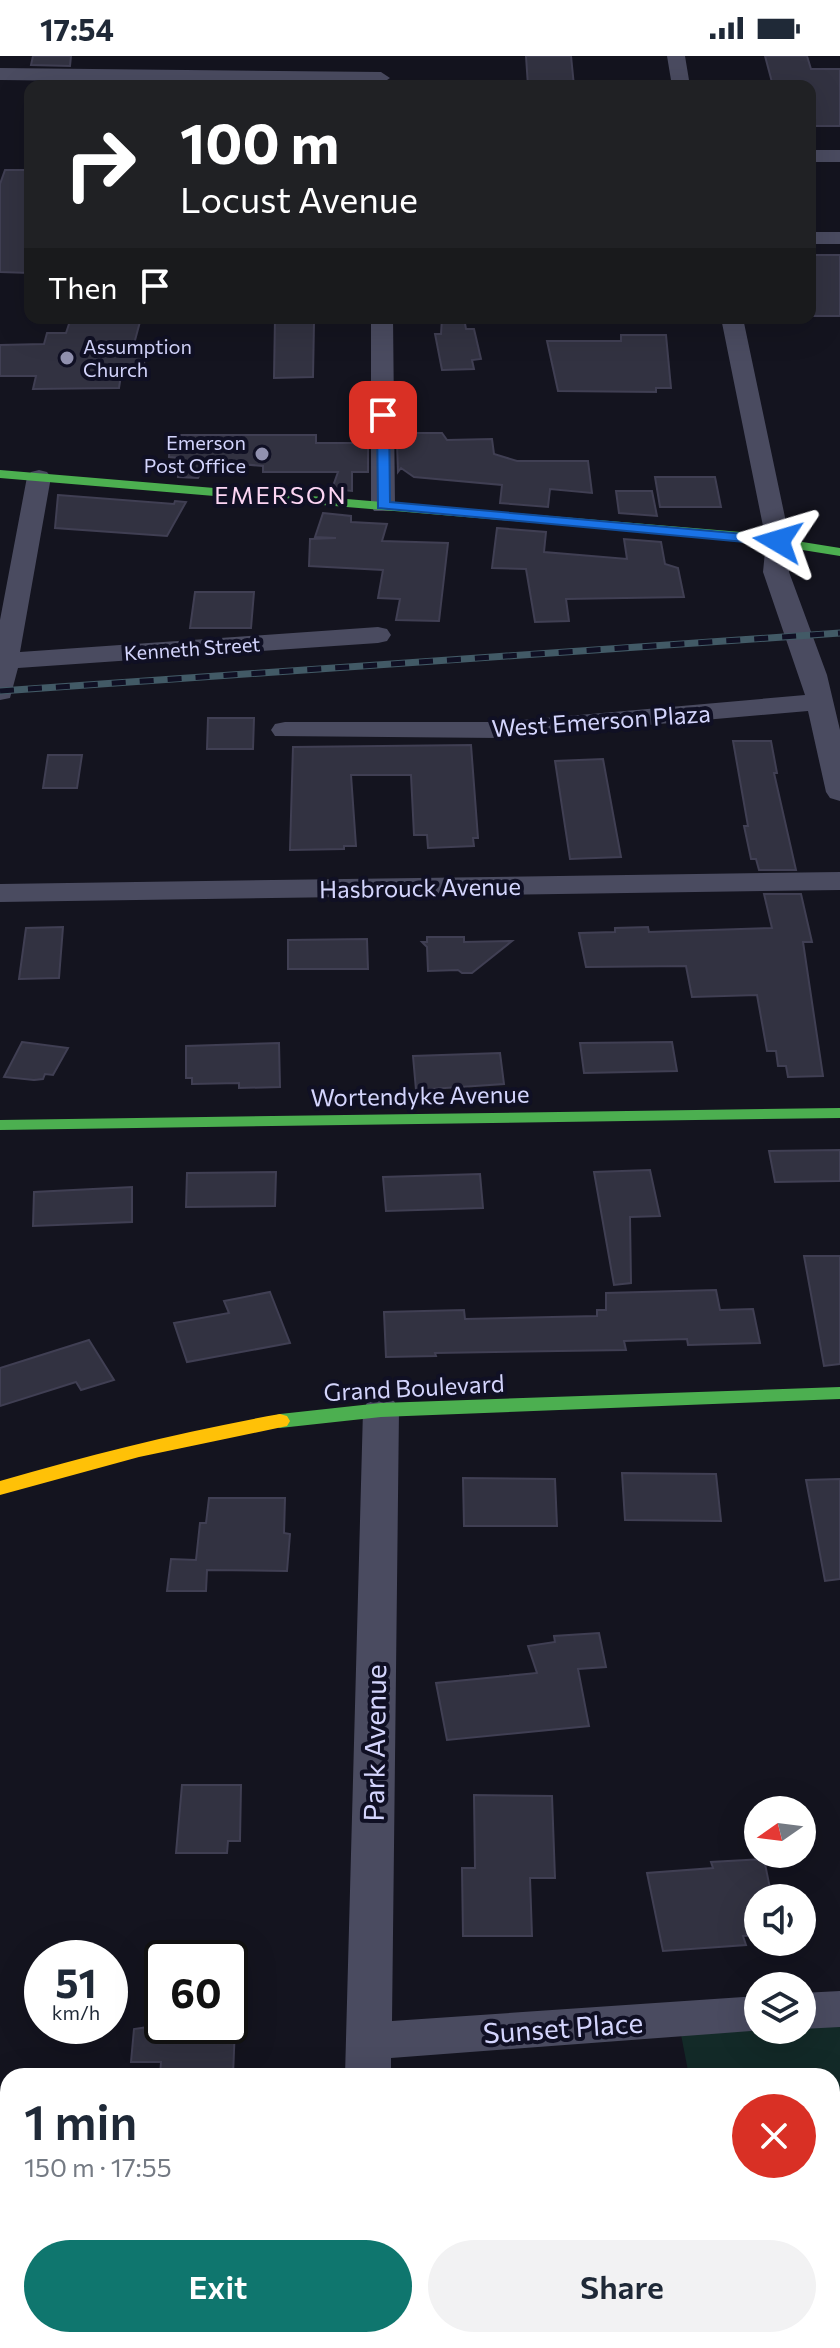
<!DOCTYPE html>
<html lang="en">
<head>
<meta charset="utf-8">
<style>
	:root { --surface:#fff; --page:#f2f2f3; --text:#1f2937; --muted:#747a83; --accent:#0f766e }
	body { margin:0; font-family:Commissioner,sans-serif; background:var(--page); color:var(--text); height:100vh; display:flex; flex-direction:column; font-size:30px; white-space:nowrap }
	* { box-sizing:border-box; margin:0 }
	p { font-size:26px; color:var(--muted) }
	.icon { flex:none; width:44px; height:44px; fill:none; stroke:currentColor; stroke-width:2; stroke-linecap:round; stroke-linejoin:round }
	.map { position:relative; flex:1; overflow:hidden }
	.panel { position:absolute; left:0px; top:2012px; width:840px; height:280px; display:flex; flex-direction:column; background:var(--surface); border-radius:24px 24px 0 0; box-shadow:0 8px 32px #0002 }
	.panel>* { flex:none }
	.banner { position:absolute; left:24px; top:24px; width:792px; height:244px; border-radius:16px; box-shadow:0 8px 32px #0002; background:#202124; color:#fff; overflow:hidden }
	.needle { width:52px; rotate:256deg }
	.buttons { position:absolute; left:744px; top:1740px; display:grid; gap:16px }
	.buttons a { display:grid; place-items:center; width:72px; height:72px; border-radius:50%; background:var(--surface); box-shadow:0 8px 32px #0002; font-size:40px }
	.speed { position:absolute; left:24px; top:1884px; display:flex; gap:16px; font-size:40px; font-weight:700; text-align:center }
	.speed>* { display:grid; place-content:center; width:104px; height:104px; border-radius:50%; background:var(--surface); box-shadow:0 8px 32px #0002; line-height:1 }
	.speed small { font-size:20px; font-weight:400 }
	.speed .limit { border:4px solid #111; border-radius:12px; background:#fff; color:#111 }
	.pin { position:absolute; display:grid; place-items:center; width:68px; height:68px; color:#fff; margin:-34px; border-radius:16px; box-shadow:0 4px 12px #0006 }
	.me { position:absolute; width:88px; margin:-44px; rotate:277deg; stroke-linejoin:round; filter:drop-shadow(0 0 6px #0008) }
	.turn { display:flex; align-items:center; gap:28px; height:168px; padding:0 24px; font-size:36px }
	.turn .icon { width:104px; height:104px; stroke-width:2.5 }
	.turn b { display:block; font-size:56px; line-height:68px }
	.then { display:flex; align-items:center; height:76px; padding:0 24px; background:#0003; gap:16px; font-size:30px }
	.round { display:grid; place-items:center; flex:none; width:84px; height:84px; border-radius:42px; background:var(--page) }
	.overview { display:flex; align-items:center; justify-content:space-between; height:136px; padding:0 24px }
	h1 { font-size:48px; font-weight:600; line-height:60px }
	.action { display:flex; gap:16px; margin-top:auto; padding:16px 24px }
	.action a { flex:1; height:92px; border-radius:48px; background:var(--accent); color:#fff; font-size:32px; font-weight:600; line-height:92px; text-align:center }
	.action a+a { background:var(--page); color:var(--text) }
	.status { display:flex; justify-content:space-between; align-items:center; height:56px; padding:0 40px; background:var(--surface); direction:ltr }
	.status svg { height:22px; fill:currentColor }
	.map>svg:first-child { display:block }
	.green { fill:#132a28 }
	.building { fill:#323241; stroke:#403f53; stroke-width:2 }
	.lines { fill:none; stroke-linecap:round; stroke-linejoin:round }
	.street { fill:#4a4b60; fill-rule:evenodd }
	.fast { fill:#4caf50; fill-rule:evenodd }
	.slow { fill:#ffc107; fill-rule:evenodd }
	.rail-casing { stroke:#425a66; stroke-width:7 }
	.rail { stroke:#101024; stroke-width:5; stroke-dasharray:14; stroke-linecap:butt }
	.route { fill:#1a73e8; stroke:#114b97; stroke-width:2 }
	.poi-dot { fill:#9191af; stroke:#101024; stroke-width:3 }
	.labels { text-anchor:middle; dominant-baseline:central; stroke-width:8; stroke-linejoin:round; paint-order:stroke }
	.far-poi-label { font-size:20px; fill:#d4d5fd; stroke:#101024; text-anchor:start }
	.far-street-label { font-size:20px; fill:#d4d5fd; stroke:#101024 }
	.far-quarter-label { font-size:24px; letter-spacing:2px; fill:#fdd6f4; stroke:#101024 }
	.street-label { font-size:24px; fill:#d4d5fd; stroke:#101024 }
	.near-street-label { font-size:28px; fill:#d4d5fd; stroke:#101024 }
</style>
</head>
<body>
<div class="status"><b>17:54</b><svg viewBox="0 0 49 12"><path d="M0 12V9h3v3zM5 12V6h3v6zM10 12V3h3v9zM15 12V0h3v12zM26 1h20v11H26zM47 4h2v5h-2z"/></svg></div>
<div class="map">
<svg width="840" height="2292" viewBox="0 0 840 2292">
	<rect width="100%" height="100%" fill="#14141f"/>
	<!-- green -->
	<path class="green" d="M 840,1953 L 840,2160 L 832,2161 L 832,2020 L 689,2020 L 678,1963 L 758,1974 L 802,1974 L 802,1955 Z"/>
	<!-- building -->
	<path class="building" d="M 33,0 L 71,0 L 70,10 L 31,9 Z
		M 526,0 L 571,0 L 574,30 L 528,30 Z
		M 765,0 L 807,0 L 811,13 L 840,13 L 840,70 L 810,70 L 810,30 L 773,30 Z
		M 5,114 L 30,114 L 30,217 L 0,216 L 0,128 Z
		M 810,199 L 840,199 L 840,260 L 810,260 Z
		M 71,262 L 141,262 L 134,288 L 146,288 L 143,319 L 121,319 L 119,332 L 33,333 L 36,320 L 0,320 L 0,289 L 44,288 L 47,277 L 66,277 Z
		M 275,262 L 309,262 L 309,266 L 314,266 L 313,321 L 274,322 Z
		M 442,262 L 464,262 L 466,273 L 474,273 L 481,303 L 472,304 L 474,313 L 442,314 L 435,278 L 441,278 Z
		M 621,279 L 666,279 L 671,332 L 656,332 L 656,336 L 558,335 L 547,285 L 621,285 Z
		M 407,377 L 442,377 L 447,384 L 492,383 L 494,398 L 517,405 L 588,405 L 592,437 L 550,433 L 548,451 L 500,447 L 502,429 L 414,421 L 401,412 L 398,416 L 397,387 L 407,387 Z
		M 170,379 L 316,379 L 316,387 L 368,387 L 368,416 L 352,416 L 352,435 L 332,433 L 338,416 L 263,416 L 263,410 L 207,405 L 198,422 L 178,421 L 180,402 L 169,401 Z
		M 655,421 L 715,421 L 721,451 L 660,451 Z
		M 616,435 L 652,435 L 657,460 L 619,457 Z
		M 58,439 L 174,448 L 175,445 L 186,446 L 167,480 L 55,472 Z
		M 323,457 L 351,460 L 351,466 L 387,468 L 382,485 L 448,487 L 439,565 L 396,564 L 400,543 L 378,542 L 383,514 L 309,510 L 310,483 L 336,482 L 315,481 Z
		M 497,472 L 546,476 L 544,496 L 627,503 L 624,483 L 661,486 L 665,508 L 678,512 L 684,541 L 566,543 L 569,565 L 535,566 L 526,513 L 492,512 Z
		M 195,536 L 254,536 L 251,572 L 190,572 Z
		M 208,662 L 254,662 L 253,693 L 207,693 Z
		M 733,685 L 771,685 L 777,717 L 774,717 L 796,814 L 759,814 L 756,803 L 751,803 L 744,770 L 748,770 Z
		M 471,689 L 478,782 L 473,782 L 474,790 L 428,792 L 427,779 L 414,779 L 411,719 L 351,719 L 356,790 L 344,790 L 344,793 L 290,794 L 293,691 Z
		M 48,699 L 82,699 L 77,732 L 43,732 Z
		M 603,703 L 621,801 L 570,803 L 555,705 Z
		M 764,838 L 801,838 L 812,886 L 803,886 L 823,1020 L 788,1021 L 786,1010 L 778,1010 L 776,995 L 767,995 L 757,939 L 692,941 L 686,910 L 586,911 L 579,877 L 615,876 L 615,872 L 648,871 L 649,876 L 772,872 Z
		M 63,871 L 59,922 L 19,923 L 26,872 Z
		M 427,881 L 464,881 L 464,886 L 512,885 L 472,917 L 462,917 L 458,914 L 428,915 L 427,891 L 422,886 L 427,886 Z
		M 367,883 L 368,913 L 288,913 L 288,884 Z
		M 22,986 L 68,992 L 53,1019 L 45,1018 L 43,1023 L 34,1024 L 4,1021 Z
		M 672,986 L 677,1015 L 584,1017 L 580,987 Z
		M 279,987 L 280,1031 L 239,1032 L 239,1027 L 192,1028 L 192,1022 L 186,1022 L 186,990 Z
		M 500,997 L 504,1028 L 416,1034 L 413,1000 Z
		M 840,1094 L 840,1125 L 775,1126 L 769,1095 Z
		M 650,1114 L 660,1160 L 630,1161 L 631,1227 L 614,1229 L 594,1116 Z
		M 276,1116 L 275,1150 L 186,1151 L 187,1117 Z
		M 480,1118 L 483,1152 L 386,1155 L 383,1121 Z
		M 132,1131 L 132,1166 L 33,1170 L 34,1136 Z
		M 804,1200 L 840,1200 L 840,1308 L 824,1310 Z
		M 716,1234 L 720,1254 L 753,1253 L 760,1287 L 688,1289 L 687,1283 L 624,1285 L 626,1294 L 435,1297 L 436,1300 L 386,1301 L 384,1256 L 464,1254 L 465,1263 L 597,1260 L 597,1254 L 606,1254 L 606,1237 Z
		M 270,1236 L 290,1287 L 187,1306 L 174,1267 L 229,1257 L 224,1245 Z
		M 89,1284 L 114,1324 L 81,1334 L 76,1326 L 0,1350 L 0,1312 Z
		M 622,1417 L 716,1418 L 721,1465 L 625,1464 Z
		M 463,1422 L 555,1423 L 557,1470 L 464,1470 Z
		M 840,1423 L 840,1523 L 825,1525 L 806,1424 Z
		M 209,1442 L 285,1442 L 284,1477 L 290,1478 L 287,1515 L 207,1514 L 206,1535 L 167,1535 L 171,1503 L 196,1504 L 200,1467 L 206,1467 Z
		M 599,1577 L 606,1611 L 578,1613 L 589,1670 L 447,1684 L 436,1627 L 537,1617 L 528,1590 L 555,1586 L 554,1580 Z
		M 182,1729 L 241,1729 L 240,1785 L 228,1785 L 227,1797 L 176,1797 Z
		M 474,1739 L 552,1740 L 555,1822 L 530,1822 L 532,1880 L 463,1880 L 462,1812 L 475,1812 Z
		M 764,1803 L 772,1842 L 758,1842 L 758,1879 L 743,1880 L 746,1889 L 663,1895 L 647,1817 L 713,1812 L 711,1806 Z
		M 154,1970 L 235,1970 L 233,2020 L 160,2020 L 161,2006 L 131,2006 L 134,1973 Z"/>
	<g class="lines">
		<!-- street -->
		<path class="street" d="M 667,0 L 685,0 L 690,30 L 672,30 Z
			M 0,12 L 381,16 L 390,22 L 381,28 L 0,24 Z
			M 810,94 L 840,94 L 840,106 L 810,106 Z
			M 810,176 L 840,176 L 840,188 L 810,188 Z
			M 371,262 L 393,262 L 395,450 L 392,455 L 374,455 L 371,450 Z
			M 721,262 L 743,262 L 790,485 L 789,516 L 827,619 L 840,674 L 840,745 L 830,742 L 826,736 L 808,655 L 500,682 L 275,680 L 271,674 L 275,668 L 285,666 L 500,666 L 805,639 L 763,516 L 766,485 Z
			M 39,414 L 47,416 L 51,421 L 20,596 L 378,571 L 387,573 L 391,579 L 387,585 L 378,587 L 18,612 L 10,642 L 0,644 L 0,564 L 27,421 L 31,416 Z
			M 840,816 L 840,834 L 0,846 L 0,828 Z
			M 381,1342 L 394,1345 L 399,1354 L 392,1965 L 758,1940 L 758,1974 L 765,1974 L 391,2002 L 391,2020 L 345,2020 L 363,1354 L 368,1345 Z
			M 840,1935 L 840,1971 L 802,1973 L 802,1937 Z
			M 345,2284 L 395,2284 L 395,2292 L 345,2292 Z"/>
		<!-- fast -->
		<path class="fast" d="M 0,414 L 741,476 L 840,492 L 840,500 L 741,484 L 0,422 Z
			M 840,1052 L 840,1062 L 0,1074 L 0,1064 Z
			M 840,1331 L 840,1343 L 381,1361 L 280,1372 L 273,1370 L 270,1365 L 273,1360 L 280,1358 L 381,1347 Z"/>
		<!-- slow -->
		<path class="slow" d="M 280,1358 L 287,1360 L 290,1365 L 287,1370 L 139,1401 L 0,1439 L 0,1425 C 92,1398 185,1375 280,1358 Z"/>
		<!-- rail casing -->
		<g class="rail-casing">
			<path id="rail" d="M 0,635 L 840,577"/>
		</g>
		<!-- rail -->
		<use href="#rail" class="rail"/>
	</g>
	<!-- route -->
	<path class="route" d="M 383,355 L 389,359 L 390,446 L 778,481 L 785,485 L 778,489 L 378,452 L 377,359 Z"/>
	<!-- markers -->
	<g class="poi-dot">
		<circle cx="67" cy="302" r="8"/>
		<circle cx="262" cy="398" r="8"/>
	</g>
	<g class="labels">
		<!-- far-poi labels -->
		<g class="far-poi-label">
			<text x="83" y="290">Assumption<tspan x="83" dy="23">Church</tspan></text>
			<text x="246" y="386" text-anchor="end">Emerson<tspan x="246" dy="23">Post Office</tspan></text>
		</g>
		<!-- far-street labels -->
		<g class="far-street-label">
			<text transform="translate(192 592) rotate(-4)">Kenneth Street</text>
		</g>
		<!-- far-quarter labels -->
		<g class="far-quarter-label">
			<text x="281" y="438">EMERSON</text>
		</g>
		<!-- street labels -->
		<g class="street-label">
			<text transform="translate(601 664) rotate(-4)">West Emerson Plaza</text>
			<text transform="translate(420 831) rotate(-1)">Hasbrouck Avenue</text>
			<text transform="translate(420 1039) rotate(-1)">Wortendyke Avenue</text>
			<text transform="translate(414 1331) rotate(-3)">Grand Boulevard</text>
		</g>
		<!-- near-street labels -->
		<g class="near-street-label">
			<text transform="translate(374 1687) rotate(-89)">Park Avenue</text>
			<text transform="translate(563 1971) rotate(-4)">Sunset Place</text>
		</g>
	</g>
</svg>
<div class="buttons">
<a><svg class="needle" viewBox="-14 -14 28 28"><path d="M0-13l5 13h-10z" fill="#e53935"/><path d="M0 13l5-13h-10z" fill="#747a83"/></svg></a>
<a><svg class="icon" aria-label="sound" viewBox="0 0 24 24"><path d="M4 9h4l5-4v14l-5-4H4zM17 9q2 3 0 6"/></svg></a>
<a><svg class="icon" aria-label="layers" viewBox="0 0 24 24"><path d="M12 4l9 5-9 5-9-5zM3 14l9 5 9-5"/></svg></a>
</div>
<div class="speed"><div>51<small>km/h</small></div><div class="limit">60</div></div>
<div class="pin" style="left:383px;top:359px;background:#d93025"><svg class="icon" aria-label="arrive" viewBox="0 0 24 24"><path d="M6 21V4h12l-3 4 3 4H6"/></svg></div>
<svg class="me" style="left:778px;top:485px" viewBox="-20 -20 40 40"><path d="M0-17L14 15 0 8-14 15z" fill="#1a73e8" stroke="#fff" stroke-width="4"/></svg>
<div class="banner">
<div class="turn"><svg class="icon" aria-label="right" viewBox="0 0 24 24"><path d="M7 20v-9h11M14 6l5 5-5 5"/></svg><div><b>100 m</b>Locust Avenue</div></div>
<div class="then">Then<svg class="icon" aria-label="arrive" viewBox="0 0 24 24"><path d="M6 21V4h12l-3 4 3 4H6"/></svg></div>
</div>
<section class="panel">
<div class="overview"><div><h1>1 min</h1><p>150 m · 17:55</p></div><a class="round" style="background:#d93025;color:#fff"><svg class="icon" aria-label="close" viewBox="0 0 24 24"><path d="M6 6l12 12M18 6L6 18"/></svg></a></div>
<div class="action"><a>Exit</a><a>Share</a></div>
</section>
</div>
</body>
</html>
